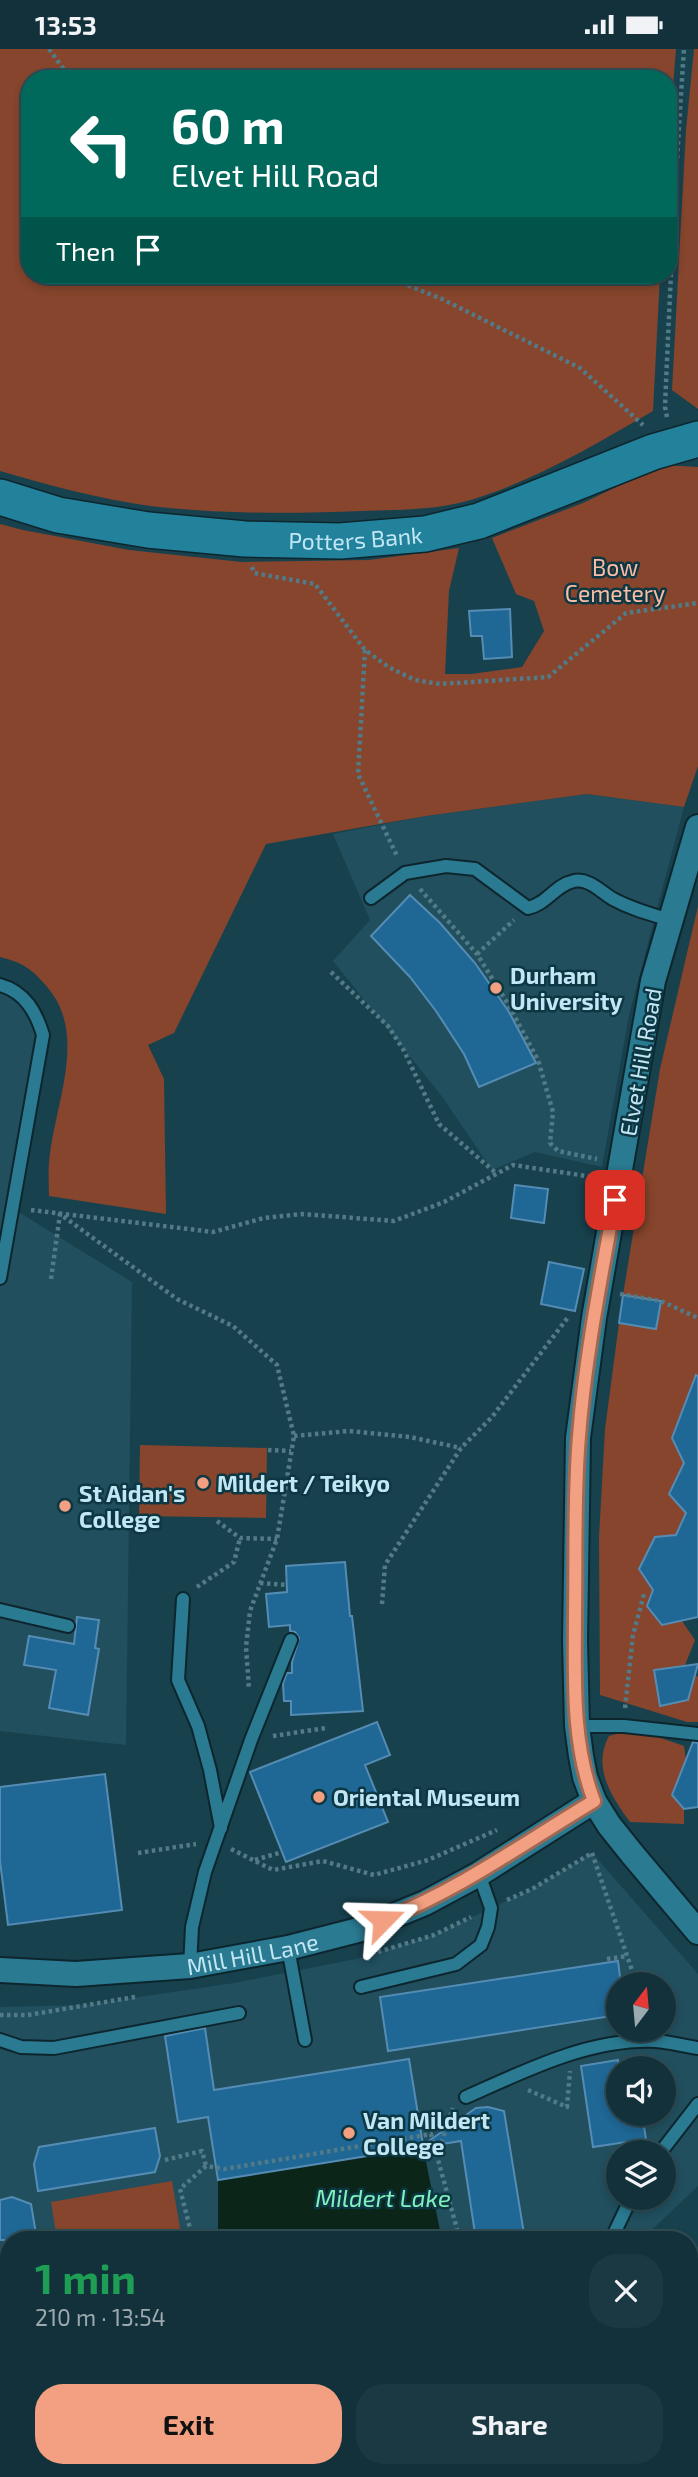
<!DOCTYPE html>
<html lang="en">
<head>
<meta charset="utf-8">
<style>
	:root { --surface:#12313a; --page:#1b3942; --text:#f1f3f6; --muted:#9ca9af; --line:#314c54; --accent:#f2a081 }
	body { margin:0; font-family:"Exo 2",sans-serif; background:var(--page); color:var(--text); height:100vh; display:flex; flex-direction:column; font-size:26px; white-space:nowrap }
	* { box-sizing:border-box; margin:0 }
	p { font-size:23px; color:var(--muted) }
	.icon { flex:none; width:38px; height:38px; fill:none; stroke:currentColor; stroke-width:2; stroke-linecap:round; stroke-linejoin:round }
	.map { position:relative; flex:1; overflow:hidden }
	.sheet { position:absolute; left:0px; top:2182px; width:698px; height:247px; display:flex; flex-direction:column; background:var(--surface); border-radius:28px 28px 0 0; box-shadow:0 4px 10px #0003,0 0 0 2px var(--line) }
	.sheet>* { flex:none }
	.banner { position:absolute; left:21px; top:21px; width:656px; height:214px; border-radius:28px; box-shadow:0 4px 10px #0003,0 0 0 2px var(--line); background:#00695c; color:#fff; overflow:hidden }
	.needle { width:46px; rotate:16deg }
	.fabs { position:absolute; left:606px; top:1923px; display:grid; gap:14px }
	.fabs a { display:grid; place-items:center; width:70px; height:70px; border-radius:50%; background:var(--surface); box-shadow:0 4px 10px #0003,0 0 0 2px var(--line); font-size:35px }
	.pin { position:absolute; display:grid; place-items:center; width:60px; height:60px; color:#fff; margin:-30px; border-radius:14px; box-shadow:0 4px 10px #0006 }
	.me { position:absolute; width:77px; margin:-38px; rotate:68deg; stroke-linejoin:round; filter:drop-shadow(0 0 5px #0008) }
	.turn { display:flex; align-items:center; gap:24px; height:147px; padding:0 35px; font-size:32px }
	.turn .icon { width:91px; height:91px; stroke-width:2.5 }
	.turn b { display:block; font-size:49px; line-height:60px }
	.then { display:flex; align-items:center; height:66px; padding:0 35px; background:#0003; gap:14px; font-size:26px }
	.round { display:grid; place-items:center; flex:none; width:74px; height:74px; border-radius:28px; background:var(--page) }
	.overview { display:flex; align-items:center; justify-content:space-between; height:119px; padding:0 35px }
	h1 { font-size:42px; font-weight:700; line-height:52px; color:#1e9e55 }
	.action { display:flex; gap:14px; margin-top:auto; padding:14px 35px }
	.action a { flex:1; height:80px; border-radius:28px; background:var(--accent); color:#111; font-size:28px; font-weight:700; line-height:80px; text-align:center }
	.action a+a { background:var(--page); color:var(--text) }
	.status { display:flex; justify-content:space-between; align-items:center; height:49px; padding:0 35px; background:var(--surface); direction:ltr }
	.status svg { height:19px; fill:currentColor }
	.map>svg:first-child { display:block }
	.built { fill:#214f5e; fill-rule:evenodd }
	.green { fill:#86452c }
	.water { fill:#0b2519 }
	.building { fill:#1f6795; stroke:#558cb4; stroke-width:2 }
	.lines { fill:none; stroke-linecap:round; stroke-linejoin:round }
	.lane-casing { stroke:#0d262e; stroke-width:16 }
	.street-casing { stroke:#0d262e; stroke-width:28 }
	.secondary-casing { stroke:#0d262e; stroke-width:38 }
	.primary-casing { stroke:#0d262e; stroke-width:42 }
	.path { stroke:#527a87; stroke-width:4.5; stroke-dasharray:3.5 3.5; stroke-linecap:butt }
	.lane { stroke:#2a7a91; stroke-width:12 }
	.street { stroke:#2a7a91; stroke-width:24 }
	.secondary { stroke:#22829c; stroke-width:35 }
	.primary { stroke:#1b8aa7; stroke-width:38 }
	.route-casing { stroke:#9d6854; stroke-width:18 }
	.route { stroke:#f2a081; stroke-width:12 }
	.poi-dot { fill:#f2a081; stroke:#0c3743; stroke-width:2.5 }
	.labels { text-anchor:middle; dominant-baseline:central; stroke-width:5; stroke-linejoin:round; paint-order:stroke }
	.street-label { font-size:23px; fill:#c2e7f4; stroke:#0c3743 }
	.park-label { font-size:23px; fill:#fabca5; stroke:#0c3743 }
	.poi-label { font-size:23px; font-weight:bold; fill:#c2e7f4; stroke:#0c3743; text-anchor:start }
	.water-label { font-size:24px; font-style:italic; fill:#81f2bc; stroke:#0c3743 }
</style>
</head>
<body>
<div class="status"><b>13:53</b><svg viewBox="0 0 49 12"><path d="M0 12V9h3v3zM5 12V6h3v6zM10 12V3h3v9zM15 12V0h3v12zM26 1h20v11H26zM47 4h2v5h-2z"/></svg></div>
<div class="map">
<svg width="698" height="2428" viewBox="0 0 698 2428">
	<rect width="100%" height="100%" fill="#18414e"/>
	<!-- built -->
	<path class="built" d="M 587,745 L 684,758 L 629,966 L 602,1118 L 535,1103 L 492,1121 L 441,1046 L 333,912 L 370,871 L 333,785 L 426,767 Z
		M 0,936 L 29,954 L 43,986 L 12,1159 L 132,1233 L 126,1696 L 0,1682 Z
		M 592,1804 L 698,1925 L 698,2137 L 641,2191 L 9,2191 L 9,2420 L 489,2420 L 477,2428 L 0,2428 L 0,1958 L 85,1956 L 234,1934 L 356,1910 L 434,1886 L 532,1840 ZM 618,1936 L 663,1936 L 663,1981 L 618,1981 ZM 618,2020 L 663,2020 L 663,2065 L 618,2065 ZM 618,2104 L 663,2104 L 663,2149 L 618,2149 Z"/>
	<!-- green -->
	<path class="green" d="M 0,0 L 676,0 L 669,86 L 668,30 L 30,30 L 30,226 L 660,226 L 653,362 C 594,396 533,433 467,452 C 436,461 395,461 362,462 C 292,465 219,465 150,457 C 99,450 49,436 0,422 Z
		M 694,0 L 698,0 L 698,360 L 672,341 L 686,81 Z
		M 662,416 L 698,418 L 698,717 L 684,758 L 587,745 L 426,767 L 266,795 L 174,984 L 148,996 L 164,1030 L 166,1165 L 49,1147 C 49,1136 48,1125 49,1115 C 53,1058 89,988 48,939 C 32,920 24,914 0,908 L 0,475 L 23,481 L 129,501 L 242,513 L 369,511 L 459,499 L 449,542 L 445,625 L 471,625 L 522,618 L 544,582 L 534,552 L 516,545 L 492,489 L 583,454 Z
		M 698,857 L 698,1359 L 684,1414 L 669,1445 L 686,1464 L 676,1486 L 655,1489 L 639,1520 L 653,1541 L 647,1558 L 662,1576 L 682,1572 L 695,1591 L 685,1616 L 654,1621 L 660,1657 L 695,1626 L 698,1628 L 698,1673 L 687,1673 L 600,1646 L 599,1488 L 605,1380 L 619,1274 L 656,1280 L 661,1252 L 623,1246 L 660,1020 Z
		M 140,1396 L 267,1399 L 266,1469 L 139,1467 Z
		M 627,1682 L 652,1686 L 684,1697 L 686,1711 L 672,1746 L 684,1760 L 684,1775 L 630,1773 C 611,1747 592,1718 609,1687 Z
		M 172,2132 L 182,2191 L 57,2191 L 51,2153 Z"/>
	<!-- water -->
	<path class="water" d="M 423,2098 L 442,2191 L 218,2191 L 218,2131 Z
		M 322,2420 L 445,2420 L 431,2428 L 333,2428 Z"/>
	<!-- building -->
	<path class="building" d="M 510,560 L 512,608 L 484,610 L 482,587 L 471,587 L 469,562 Z
		M 410,846 L 440,874 L 475,914 L 509,963 L 536,1014 L 479,1038 L 464,1005 L 436,962 L 410,928 L 371,887 Z
		M 515,1136 L 548,1140 L 544,1174 L 511,1169 Z
		M 549,1213 L 584,1220 L 575,1262 L 541,1255 Z
		M 623,1246 L 661,1252 L 656,1280 L 619,1274 Z
		M 696,1326 L 698,1327 L 698,1568 L 662,1576 L 647,1557 L 653,1541 L 639,1520 L 655,1488 L 676,1486 L 686,1464 L 669,1445 L 684,1414 L 672,1389 Z
		M 345,1513 L 350,1567 L 352,1567 L 363,1662 L 291,1666 L 291,1652 L 284,1652 L 283,1634 L 287,1624 L 292,1624 L 292,1613 L 299,1589 L 295,1583 L 290,1582 L 290,1576 L 269,1578 L 266,1545 L 287,1543 L 286,1517 Z
		M 77,1568 L 99,1571 L 95,1599 L 99,1600 L 88,1666 L 49,1659 L 56,1621 L 24,1616 L 29,1587 L 74,1595 Z
		M 698,1615 L 688,1651 L 660,1657 L 654,1621 Z
		M 377,1673 L 390,1706 L 365,1716 L 388,1773 L 286,1813 L 250,1723 Z
		M 693,1693 L 698,1694 L 698,1758 L 684,1760 L 672,1746 Z
		M 105,1725 L 122,1861 L 8,1876 L 0,1812 L 0,1738 Z
		M 618,1912 L 621,1936 L 618,1936 L 618,1966 L 388,2002 L 380,1948 Z
		M 205,1979 L 214,2041 L 409,2010 L 423,2096 L 476,2059 L 488,2058 L 504,2062 L 525,2191 L 476,2191 L 461,2092 L 218,2131 L 208,2068 L 178,2073 L 165,1987 Z
		M 618,2011 L 618,2065 L 642,2065 L 646,2090 L 593,2098 L 581,2017 Z
		M 155,2079 L 160,2107 L 155,2123 L 38,2142 L 34,2115 L 39,2098 Z
		M 12,2148 L 31,2155 L 37,2191 L 0,2191 L 0,2151 Z"/>
	<g class="lines">
		<!-- lane casing -->
		<g class="lane-casing">
			<path id="lane" d="M 371,849 L 405,824 L 446,817 L 475,820 L 528,859 C 547,855 555,836 574,832 C 589,829 601,843 613,850 C 631,860 650,865 670,871
				M 0,936 C 25,943 36,963 43,986 L 0,1229
				M 183,1550 L 178,1631 L 198,1677 L 210,1721 L 221,1779
				M 0,1561 L 68,1577
				M 577,1677 L 624,1677 L 698,1685
				M 288,1899 L 305,1991
				M 190,1917 L 192,1878 L 205,1823 L 251,1691 L 291,1591
				M 361,1938 L 456,1915 L 481,1896 L 488,1878 L 491,1859 L 479,1825
				M 0,1991 L 21,1998 L 54,1999 L 239,1964
				M 466,2048 C 525,2022 589,1989 656,1992 C 669,1993 684,1997 698,1999
				M 660,2104 L 698,2055
				M 611,2191 L 631,2149"/>
		</g>
		<!-- street casing -->
		<g class="street-casing">
			<g id="street">
				<path d="M 698,778 L 653,932 L 594,1269 L 578,1389 L 575,1592 L 577,1677 L 581,1707 L 585,1728 L 594,1752 L 609,1776 L 633,1806 L 698,1883"/>
				<path id="s1" d="M 0,1921 L 76,1925 L 190,1917 L 288,1899 L 362,1880 L 425,1854 L 479,1825 L 594,1752"/>
			</g>
		</g>
		<!-- secondary casing -->
		<g class="secondary-casing">
			<g id="secondary">
				<path id="s2" d="M 0,448 L 58,466 L 148,481 L 245,490 L 340,492 L 425,485 L 479,472 L 653,403 L 698,390"/>
			</g>
		</g>
		<!-- primary casing -->
		<g class="primary-casing">
			<path id="primary" d="M 690,2317 L 698,2311
				M 530,2428 L 541,2420"/>
		</g>
		<!-- path -->
		<path class="path" d="M 49,0 L 71,30
			M 382,226 L 442,250 L 580,319 L 643,376
			M 667,368 L 665,358 C 670,238 676,119 684,0
			M 252,518 L 254,524 L 315,535 L 365,601 L 390,619 L 415,631 L 440,635 L 548,628 L 626,564 L 698,554
			M 365,601 L 358,725 L 397,807
			M 420,840 L 477,905 L 508,955 L 538,1011 L 553,1063 L 550,1094 L 558,1102 L 597,1110
			M 477,905 L 514,871
			M 331,923 L 388,977 L 403,1000 L 439,1075 L 497,1125
			M 31,1161 L 213,1183 L 264,1169 L 302,1165 L 394,1172 L 444,1153 L 513,1116 L 593,1128
			M 51,1230 L 60,1165 L 177,1250 L 233,1277 L 277,1316 L 294,1387 L 277,1490 L 250,1562 L 246,1598 L 249,1640
			M 620,1245 L 661,1252 L 698,1269
			M 294,1387 L 349,1382 L 410,1388 L 461,1399
			M 268,1401 L 291,1402
			M 217,1472 L 240,1489 L 277,1490
			M 260,1534 L 287,1536
			M 197,1538 L 234,1513 L 240,1489
			M 382,1555 L 385,1516 L 461,1399 L 492,1368 L 569,1267
			M 625,1659 L 633,1586 L 644,1545
			M 273,1687 L 326,1679
			M 231,1800 L 273,1821 L 323,1812 L 374,1826 L 428,1811 L 497,1781
			M 138,1804 L 196,1795
			M 592,1804 L 637,1936
			M 255,1811 L 282,1803
			M 507,1851 L 532,1840 L 592,1804
			M 378,1903 L 434,1886 L 471,1868
			M 607,1910 L 628,1907
			M 0,1966 L 28,1966 L 135,1948
			M 528,2041 L 567,2058 L 570,2022
			M 437,2107 L 453,2059
			M 165,2111 L 202,2102 L 206,2117
			M 193,2191 L 180,2140 L 206,2117 L 225,2120 L 431,2085 L 460,2191
			M 690,2399 L 698,2402
			M 229,2420 L 231,2428
			M 313,2420 L 320,2428
			M 456,2428 L 463,2424 L 465,2420
			M 625,2428 L 635,2420"/>
		<!-- lane -->
		<use href="#lane" class="lane"/>
		<!-- street -->
		<use href="#street" class="street"/>
		<!-- secondary -->
		<use href="#secondary" class="secondary"/>
		<!-- primary -->
		<use href="#primary" class="primary"/>
	</g>
	<g class="lines">
		<!-- route casing -->
		<g class="route-casing">
			<path id="route" d="M 383,1871 C 459,1841 524,1794 594,1752 C 571,1692 575,1626 575,1563 C 576,1505 574,1445 579,1387 C 585,1308 601,1229 615,1151"/>
		</g>
		<!-- route -->
		<use href="#route" class="route"/>
	</g>
	<!-- markers -->
	<g class="poi-dot">
		<circle cx="496" cy="939" r="7"/>
		<circle cx="203" cy="1434" r="7"/>
		<circle cx="65" cy="1457" r="7"/>
		<circle cx="319" cy="1748" r="7"/>
		<circle cx="349" cy="2084" r="7"/>
	</g>
	<g class="labels">
		<!-- street labels -->
		<g class="street-label">
			<text stroke="none"><textPath href="#s2" startOffset="360">Potters Bank</textPath></text>
			<text transform="translate(640 1013) rotate(-80)">Elvet Hill Road</text>
			<text stroke="none"><textPath href="#s1" startOffset="254">Mill Hill Lane</textPath></text>
		</g>
		<!-- park labels -->
		<g class="park-label">
			<text x="615" y="518">Bow<tspan x="615" dy="26">Cemetery</tspan></text>
		</g>
		<!-- poi labels -->
		<g class="poi-label">
			<text x="510" y="926">Durham<tspan x="510" dy="26">University</tspan></text>
			<text x="217" y="1434">Mildert / Teikyo</text>
			<text x="79" y="1444">St Aidan's<tspan x="79" dy="26">College</tspan></text>
			<text x="333" y="1748">Oriental Museum</text>
			<text x="363" y="2071">Van Mildert<tspan x="363" dy="26">College</tspan></text>
		</g>
		<!-- water labels -->
		<g class="water-label">
			<text x="383" y="2148">Mildert Lake</text>
		</g>
	</g>
</svg>
<div class="fabs">
<a><svg class="needle" viewBox="-14 -14 28 28"><path d="M0-13l5 13h-10z" fill="#e53935"/><path d="M0 13l5-13h-10z" fill="#9ca9af"/></svg></a>
<a><svg class="icon" aria-label="sound" viewBox="0 0 24 24"><path d="M4 9h4l5-4v14l-5-4H4zM17 9q2 3 0 6"/></svg></a>
<a><svg class="icon" aria-label="layers" viewBox="0 0 24 24"><path d="M12 4l9 5-9 5-9-5zM3 14l9 5 9-5"/></svg></a>
</div>
<div class="pin" style="left:615px;top:1151px;background:#d93025"><svg class="icon" aria-label="arrive" viewBox="0 0 24 24"><path d="M6 21V4h12l-3 4 3 4H6"/></svg></div>
<svg class="me" style="left:383px;top:1871px" viewBox="-20 -20 40 40"><path d="M0-17L14 15 0 8-14 15z" fill="#f2a081" stroke="#fff" stroke-width="4"/></svg>
<div class="banner">
<div class="turn"><svg class="icon" aria-label="left" viewBox="0 0 24 24"><path d="M17 20v-9H6M10 6l-5 5 5 5"/></svg><div><b>60 m</b>Elvet Hill Road</div></div>
<div class="then">Then<svg class="icon" aria-label="arrive" viewBox="0 0 24 24"><path d="M6 21V4h12l-3 4 3 4H6"/></svg></div>
</div>
<section class="sheet">
<div class="overview"><div><h1>1 min</h1><p>210 m · 13:54</p></div><a class="round"><svg class="icon" aria-label="close" viewBox="0 0 24 24"><path d="M6 6l12 12M18 6L6 18"/></svg></a></div>
<div class="action"><a>Exit</a><a>Share</a></div>
</section>
</div>
</body>
</html>
